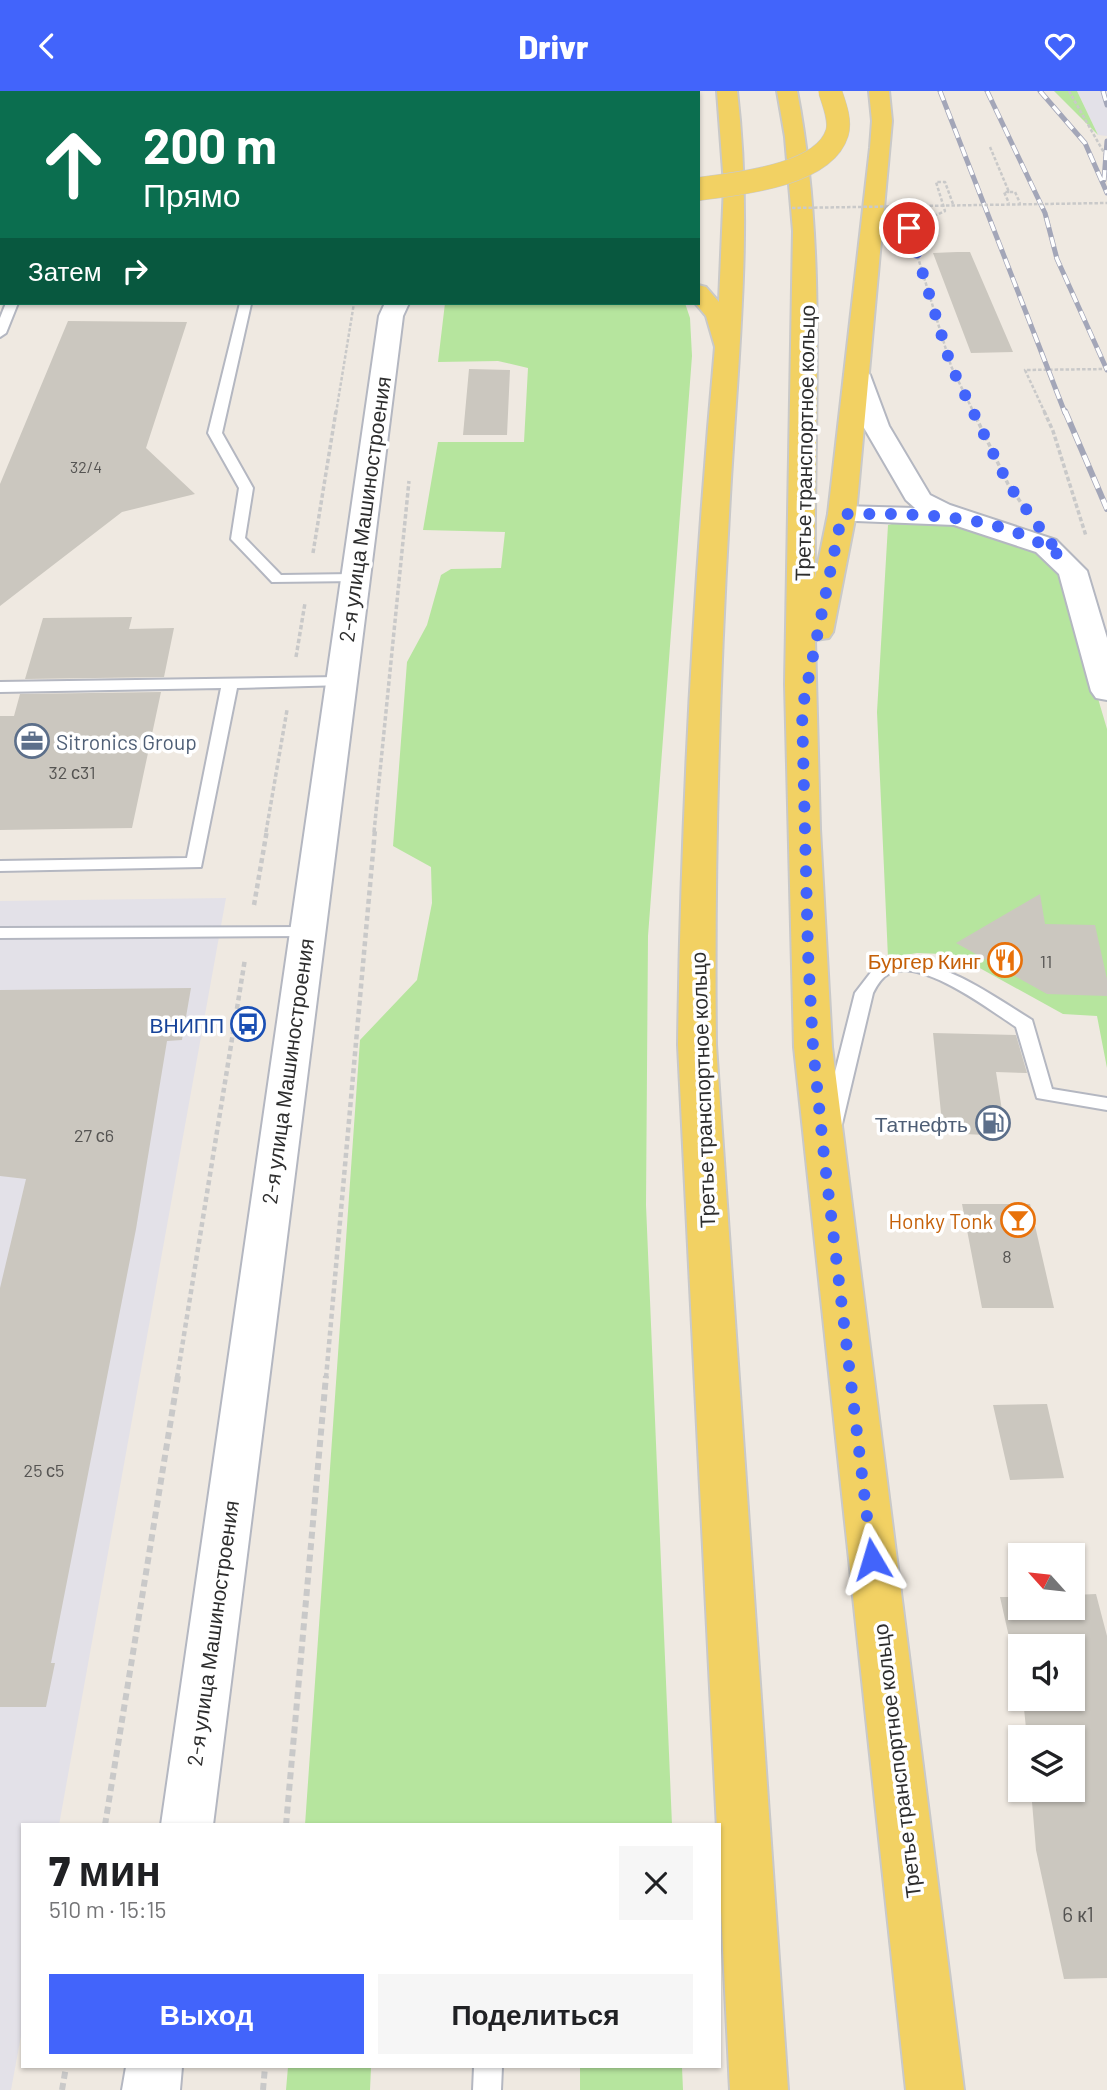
<!DOCTYPE html>
<html lang="ru">
<head>
<meta charset="utf-8">
<style>
	:root { --surface:#fff; --page:#f6f6f6; --text:#202124; --muted:#757577; --accent:#4264fb }
	body { margin:0; font-family:Barlow,sans-serif; background:var(--page); color:var(--text); height:100vh; display:flex; flex-direction:column; font-size:26px; white-space:nowrap }
	* { box-sizing:border-box; margin:0 }
	p { font-size:23px; color:var(--muted) }
	.icon { flex:none; width:38px; height:38px; fill:none; stroke:currentColor; stroke-width:2; stroke-linecap:round; stroke-linejoin:round }
	.map { position:relative; flex:1; overflow:hidden }
	.sheet { position:absolute; left:21px; top:1732px; width:700px; height:245px; display:flex; flex-direction:column; background:var(--surface); border-radius:0px; box-shadow:0 2px 5px #0004 }
	.sheet>* { flex:none }
	.hud { position:absolute; left:0px; top:0px; width:700px; height:214px; box-shadow:0 2px 5px #0004; background:#0b6e4f; color:#fff; overflow:hidden }
	.needle { width:46px; rotate:297deg }
	.controls { position:absolute; left:1008px; top:1452px; display:grid; gap:14px }
	.controls a { display:grid; place-items:center; width:77px; height:77px; border-radius:0px; background:var(--surface); box-shadow:0 2px 5px #0004; font-size:35px }
	.pin { position:absolute; display:grid; place-items:center; width:60px; height:60px; color:#fff; margin:-30px; border:4px solid #fff; border-radius:50%; box-shadow:0 2px 7px #0007 }
	.me { position:absolute; width:77px; margin:-38px; rotate:353deg; stroke-linejoin:round; filter:drop-shadow(0 0 5px #0008) }
	.turn { display:flex; align-items:center; gap:24px; height:147px; padding:0 28px; font-size:32px }
	.turn .icon { width:91px; height:91px; stroke-width:2.5 }
	.turn b { display:block; font-size:49px; line-height:60px }
	.then { display:flex; align-items:center; height:66px; padding:0 28px; background:#0003; gap:14px; font-size:26px }
	.round { display:grid; place-items:center; flex:none; width:74px; height:74px; border-radius:0px; background:var(--page) }
	.summary { display:flex; align-items:center; justify-content:space-between; height:119px; padding:0 28px }
	h1 { font-size:42px; font-weight:800; line-height:52px }
	.action { display:flex; gap:14px; margin-top:auto; padding:14px 28px }
	.action a { flex:1; height:80px; border-radius:0px; background:var(--accent); color:#fff; font-size:28px; font-weight:800; line-height:80px; text-align:center }
	.action a+a { background:var(--page); color:var(--text) }
	header { display:flex; justify-content:space-between; align-items:center; height:91px; padding:0 28px; background:var(--accent); color:#fff; font-size:32px; font-weight:800 }
	.map>svg:first-child { display:block }
	.industrial { fill:#e3e1e8 }
	.green { fill:#b6e59e }
	.building { fill:#cbc7bf }
	.lines { fill:none; stroke-linecap:round; stroke-linejoin:round }
	.service-casing { stroke:#b4b7c1; stroke-width:4 }
	.minor-casing { stroke:#b4b7c1; stroke-width:4 }
	.secondary-casing { stroke:#b4b7c1; stroke-width:4 }
	.primary-casing { stroke:#c9c9c9; stroke-width:4 }
	.path-far3 { stroke:#c9c9c9; stroke-width:2.5; stroke-dasharray:3.5 2; stroke-linecap:butt }
	.path-far2 { stroke:#c9c9c9; stroke-width:3.5; stroke-dasharray:4.5 2.5; stroke-linecap:butt }
	.path-far1 { stroke:#c9c9c9; stroke-width:4.5; stroke-dasharray:5 3.5; stroke-linecap:butt }
	.path { stroke:#c9c9c9; stroke-width:6; stroke-dasharray:7 4.5; stroke-linecap:butt }
	.service { fill:#fff; fill-rule:evenodd }
	.minor { fill:#fff; fill-rule:evenodd }
	.secondary { fill:#fff; fill-rule:evenodd }
	.primary { fill:#f2d163; fill-rule:evenodd }
	.rail-far1-casing { stroke:#a3a6b8; stroke-width:5 }
	.rail-casing { stroke:#a3a6b8; stroke-width:6 }
	.rail-far1 { stroke:#fff; stroke-width:3.5; stroke-dasharray:10; stroke-linecap:butt }
	.rail { stroke:#fff; stroke-width:4.5; stroke-dasharray:12; stroke-linecap:butt }
	.primary-bridge-casing { stroke:#c9c9c9; stroke-width:24; stroke-linecap:butt }
	.path-bridge { stroke:#c9c9c9; stroke-width:2.5; stroke-dasharray:3.5 2; stroke-linecap:butt }
	.primary-bridge { stroke:#f2d163; stroke-width:23 }
	.route { stroke:#4264fb; stroke-width:12; stroke-dasharray:0 21.6 }
	.labels { text-anchor:middle; dominant-baseline:central; stroke-width:7; stroke-linejoin:round; paint-order:stroke }
	.far-number-label { font-size:16px; fill:#555452 }
	.number-label { font-size:18px; fill:#555452 }
	.street-label { font-size:21px; fill:#2e2e2e; stroke:#fff }
	.service-label { font-size:21px; fill:#4e5e75; stroke:#fff; text-anchor:start }
	.food-label { font-size:21px; fill:#c56008; stroke:#fff; text-anchor:end }
	.transit-label { font-size:21px; fill:#164399; stroke:#fff; text-anchor:end }
	.near-number-label { font-size:21px; fill:#555452 }
</style>
</head>
<body>
<header><svg class="icon" aria-label="back" viewBox="0 0 24 24"><path d="M15 5l-7 7 7 7"/></svg>Drivr<svg class="icon" aria-label="heart" viewBox="0 0 24 24"><path d="M12 20l-8-8c-3-5 5-10 8-4 3-6 11-1 8 4z"/></svg></header>
<div class="map">
<svg width="1107" height="1999" viewBox="0 0 1107 1999">
	<rect width="100%" height="100%" fill="#efe9e1"/>
	<!-- industrial -->
	<path class="industrial" d="M 1077,0 L 1107,0 L 1107,45 L 1098,44 Z
		M 226,807 L 59,1734 L 23,1734 L 23,1934 L 11,1999 L 0,1999 L 0,810 Z"/>
	<!-- green -->
	<path class="green" d="M 1054,0 L 1077,0 L 1098,44 Z
		M 445,212 L 685,212 L 690,227 L 692,265 L 648,845 L 646,1114 L 672,1734 L 305,1734 L 360,949 L 417,889 L 432,812 L 431,776 L 393,755 L 407,571 L 427,534 L 441,484 L 451,478 L 501,477 L 505,441 L 423,439 L 438,351 L 524,351 L 528,277 L 498,270 L 438,271 Z
		M 903,430 L 962,433 L 1041,459 L 1061,482 L 1107,638 L 1107,977 L 1097,925 L 1063,923 L 967,870 L 943,863 L 917,862 L 888,867 L 877,621 L 888,434 Z
		M 288,1976 L 371,1976 L 370,1999 L 286,1999 Z
		M 580,1976 L 682,1976 L 683,1999 L 580,1999 Z"/>
	<!-- building -->
	<path class="building" d="M 957,161 L 970,161 L 1013,261 L 971,262 L 933,162 Z
		M 68,230 L 187,231 L 146,357 L 195,403 L 122,421 L 0,515 L 0,393 Z
		M 469,278 L 510,279 L 507,344 L 463,344 Z
		M 132,526 L 129,538 L 174,537 L 164,586 L 25,588 L 43,527 Z
		M 161,601 L 132,737 L 0,739 L 0,625 L 14,625 L 20,603 Z
		M 1040,803 L 1045,833 L 1095,834 L 1107,888 L 1107,905 L 1047,903 L 956,852 Z
		M 191,897 L 182,949 L 167,950 L 136,1138 L 51,1572 L 55,1572 L 46,1616 L 0,1616 L 0,1197 L 26,1088 L 0,1085 L 0,899 Z
		M 933,942 L 1016,944 L 1027,982 L 996,981 L 1006,1045 L 943,1042 Z
		M 962,1113 L 1030,1113 L 1054,1217 L 982,1217 Z
		M 1047,1313 L 1064,1387 L 1010,1389 L 993,1314 Z
		M 1096,1503 L 1107,1545 L 1107,1887 L 1064,1888 L 1036,1759 L 1031,1699 L 1073,1699 L 1073,1647 L 1027,1647 L 1023,1608 L 1073,1608 L 1073,1556 L 1020,1556 L 1020,1595 L 1000,1506 L 1020,1506 L 1020,1517 L 1073,1517 L 1073,1504 Z"/>
	<g class="lines">
		<!-- service casing -->
		<g class="service-casing">
			<path id="service" d="M 521,0 L 531,0 L 531,2 L 521,2 Z
				M 562,0 L 572,0 L 572,2 L 562,2 Z
				M 6,212 L 18,212 L 6,242 L 0,246 L 0,227 Z
				M 240,212 L 251,213 L 222,342 L 253,397 L 245,447 L 281,484 L 354,483 L 359,484 L 361,487 L 359,490 L 272,491 L 231,448 L 239,397 L 208,342 Z
				M 340,586 L 345,588 L 348,591 L 345,594 L 237,597 L 201,776 L 0,780 L 0,770 L 187,767 L 221,597 L 0,601 L 0,591 Z
				M 306,836 L 315,841 L 312,845 L 0,847 L 0,837 Z
				M 901,868 C 951,874 990,903 1032,929 L 1052,998 L 1107,1007 L 1107,1019 L 1037,1007 L 1016,936 C 990,919 922,867 890,882 C 882,886 877,894 873,902 L 842,1033 L 839,1038 L 825,1038 L 822,1033 L 855,902 L 875,876 Z
				M 474,1976 L 502,1976 L 501,1999 L 473,1999 Z"/>
		</g>
		<!-- minor casing -->
		<g class="minor-casing">
			<path id="minor" d="M 0,154 L 2,154 L 2,168 L 0,168 Z
				M 857,276 L 866,279 L 870,284 L 889,335 L 930,404 L 950,414 L 1056,449 L 1087,480 L 1107,547 L 1107,609 L 1096,607 L 1091,600 L 1059,483 L 1036,461 L 954,434 L 832,429 L 828,423 L 832,417 L 842,415 L 915,417 L 906,409 L 863,335 L 844,284 L 848,279 Z"/>
		</g>
		<!-- secondary casing -->
		<g class="secondary-casing">
			<path id="secondary" d="M 473,0 L 493,0 L 493,2 L 473,2 Z
				M 385,212 L 409,212 L 403,225 L 213,1734 L 161,1734 L 379,225 Z
				M 126,1976 L 182,1976 L 180,1999 L 122,1999 Z"/>
		</g>
		<!-- primary casing -->
		<g class="primary-casing">
			<path id="primary" d="M 403,0 L 423,0 L 423,2 L 403,2 Z
				M 437,0 L 457,0 L 457,2 L 437,2 Z
				M 717,0 L 737,0 C 754,142 736,282 729,424 C 719,600 714,777 716,954 L 788,1999 L 730,1999 L 678,954 C 681,721 694,488 715,256 L 706,225 L 695,212 L 698,212 L 698,194 L 706,196 L 719,211 L 724,94 Z
				M 777,0 L 797,0 C 828,161 813,324 815,487 L 828,423 L 870,57 L 872,30 L 869,0 L 889,0 L 892,30 L 856,423 L 833,541 L 829,547 L 815,549 L 820,738 L 832,956 L 964,1999 L 906,1999 L 794,956 L 785,593 L 793,140 L 785,46 Z"/>
		</g>
		<!-- path-far3 -->
		<path class="path-far3" d="M 1069,0 L 1107,67
			M 990,56 L 1009,101 L 1015,101 L 1020,112
			M 1009,101 L 1004,101 L 1009,112
			M 953,113 L 945,91 L 936,91 L 945,120 L 909,137 L 951,275 L 974,322
			M 336,322 L 354,212
			M 1045,322 L 1025,279 L 1107,278"/>
		<!-- path-far2 -->
		<path class="path-far2" d="M 973,320 L 1008,393 L 1022,413
			M 1044,320 L 1053,340 L 1086,445
			M 313,462 L 336,320
			M 296,566 L 305,512
			M 266,741 L 287,619
			M 374,741 L 409,390"/>
		<!-- path-far1 -->
		<path class="path-far1" d="M 254,814 L 267,739
			M 177,1287 L 245,868
			M 326,1287 L 375,739"/>
		<!-- path -->
		<path class="path" d="M 105,1734 L 178,1285
			M 286,1734 L 326,1285
			M 62,1999 L 66,1976
			M 263,1999 L 265,1976"/>
		<!-- service -->
		<use href="#service" class="service"/>
		<!-- minor -->
		<use href="#minor" class="minor"/>
		<!-- secondary -->
		<use href="#secondary" class="secondary"/>
		<!-- primary -->
		<use href="#primary" class="primary"/>
		<!-- rail-far1 casing -->
		<g class="rail-far1-casing">
			<path id="rail-far1" d="M 940,0 L 1065,322
				M 987,0 L 1045,122 L 1057,168 L 1107,279
				M 1040,0 L 1085,52 L 1107,102
				M 1103,0 L 1107,14
				M 1104,89 L 1107,50"/>
		</g>
		<!-- rail casing -->
		<g class="rail-casing">
			<path id="rail" d="M 1065,320 L 1107,418"/>
		</g>
		<!-- rail-far1 -->
		<use href="#rail-far1" class="rail-far1"/>
		<!-- rail -->
		<use href="#rail" class="rail"/>
		<!-- primary-bridge casing -->
		<g class="primary-bridge-casing">
			<path id="primary-bridge" d="M 698,98 C 736,93 824,85 837,42 C 841,29 834,13 830,0"/>
		</g>
		<!-- path-bridge -->
		<path class="path-bridge" d="M 792,117 L 1107,112"/>
		<!-- primary-bridge -->
		<use href="#primary-bridge" class="primary-bridge"/>
	</g>
	<g class="lines">
		<!-- route -->
		<path class="route" d="M 872,1468 L 824,1065 L 813,956 L 808,862 L 802,619 L 842,423 C 914,423 1002,420 1061,466 L 1008,393 L 951,275 L 909,137"/>
	</g>
	<!-- icons -->
	<defs>
		<g id="office-ring" transform="scale(1.75)"><circle r="9.5" fill="#fff" stroke="#5c6f8a" stroke-width="1.5"/><path d="M-6-3h4V-5.5h4V-3h4V5H-6ZM-1-4.5V-3h2v-1.5ZM-6 0V1H6V0Z" fill="#5c6f8a"/></g>
		<g id="restaurant-ring" transform="scale(1.75)"><circle r="9.5" fill="#fff" stroke="#e8710a" stroke-width="1.5"/><path d="M-5-6h1v4h1v-4h1v4h1v-4h1v5L-1.5 .5V6h-2V.5L-5-1ZM5-6V6H3V1.5H1.5Q1.5-4 5-6Z" fill="#e8710a"/></g>
		<g id="bus-ring" transform="scale(1.75)"><circle r="9.5" fill="#fff" stroke="#1a4fb4" stroke-width="1.5"/><path d="M-5-6H5V4H4V6H2V4H-2V6H-4V4H-5ZM-3.5-4V0h7V-4ZM-3.5 1.2v1.5H-2V1.2ZM2 1.2v1.5H3.5V1.2Z" fill="#1a4fb4"/></g>
		<g id="fuel-ring" transform="scale(1.75)"><circle r="9.5" fill="#fff" stroke="#5c6f8a" stroke-width="1.5"/><path d="M-5.5-6h7V0h2V4h1.3V-2.5L3-4.5l.8-.8L6-3V5H2.5V1h-1V6h-7ZM-4.2-4.7v3.2H.2V-4.7Z" fill="#5c6f8a"/></g>
		<g id="bar-ring" transform="scale(1.75)"><circle r="9.5" fill="#fff" stroke="#e8710a" stroke-width="1.5"/><path d="M-6-5H6L.8 .8V4.5H3.5V6h-7V4.5H-.8V.8Z" fill="#e8710a"/></g>
	</defs>
	<g fill-rule="evenodd">
		<use href="#office-ring" x="32" y="650"/>
		<use href="#restaurant-ring" x="1005" y="869"/>
		<use href="#bus-ring" x="248" y="933"/>
		<use href="#fuel-ring" x="993" y="1032"/>
		<use href="#bar-ring" x="1018" y="1129"/>
	</g>
	<g class="labels">
		<!-- far-number labels -->
		<g class="far-number-label">
			<text x="86" y="375">32/4</text>
		</g>
		<!-- number labels -->
		<g class="number-label">
			<text x="72" y="681">32 с31</text>
			<text x="1046" y="870">11</text>
			<text x="94" y="1044">27 с6</text>
			<text x="1007" y="1165">8</text>
			<text x="44" y="1379">25 с5</text>
		</g>
		<!-- street labels -->
		<g class="street-label">
			<text transform="translate(804 352) rotate(-89)">Третье транспортное кольцо</text>
			<text transform="translate(364 418) rotate(-82)">2-я улица Машиностроения</text>
			<text transform="translate(287 980) rotate(-82)">2-я улица Машиностроения</text>
			<text transform="translate(702 999) rotate(-92)">Третье транспортное кольцо</text>
			<text transform="translate(212 1542) rotate(-82)">2-я улица Машиностроения</text>
			<text transform="translate(896 1670) rotate(-97)">Третье транспортное кольцо</text>
		</g>
		<!-- service labels -->
		<g class="service-label">
			<text x="56" y="650">Sitronics Group</text>
			<text x="968" y="1032" text-anchor="end">Татнефть</text>
		</g>
		<!-- food labels -->
		<g class="food-label">
			<text x="981" y="869">Бургер Кинг</text>
			<text x="993" y="1129">Honky Tonk</text>
		</g>
		<!-- transit labels -->
		<g class="transit-label">
			<text x="224" y="933">ВНИПП</text>
		</g>
		<!-- near-number labels -->
		<g class="near-number-label">
			<text x="1078" y="1822">6 к1</text>
		</g>
	</g>
</svg>
<div class="controls">
<a><svg class="needle" viewBox="-14 -14 28 28"><path d="M0-13l5 13h-10z" fill="#e53935"/><path d="M0 13l5-13h-10z" fill="#757577"/></svg></a>
<a><svg class="icon" aria-label="sound" viewBox="0 0 24 24"><path d="M4 9h4l5-4v14l-5-4H4zM17 9q2 3 0 6"/></svg></a>
<a><svg class="icon" aria-label="layers" viewBox="0 0 24 24"><path d="M12 4l9 5-9 5-9-5zM3 14l9 5 9-5"/></svg></a>
</div>
<div class="pin" style="left:909px;top:137px;background:#d93025"><svg class="icon" aria-label="arrive" viewBox="0 0 24 24"><path d="M6 21V4h12l-3 4 3 4H6"/></svg></div>
<svg class="me" style="left:872px;top:1468px" viewBox="-20 -20 40 40"><path d="M0-17L14 15 0 8-14 15z" fill="#4264fb" stroke="#fff" stroke-width="4"/></svg>
<div class="hud">
<div class="turn"><svg class="icon" aria-label="ahead" viewBox="0 0 24 24"><path d="M12 20V5M6 11l6-6 6 6"/></svg><div><b>200 m</b>Прямо</div></div>
<div class="then">Затем<svg class="icon" aria-label="right" viewBox="0 0 24 24"><path d="M7 20v-9h11M14 6l5 5-5 5"/></svg></div>
</div>
<section class="sheet">
<div class="summary"><div><h1>7 мин</h1><p>510 m · 15:15</p></div><a class="round"><svg class="icon" aria-label="close" viewBox="0 0 24 24"><path d="M6 6l12 12M18 6L6 18"/></svg></a></div>
<div class="action"><a>Выход</a><a>Поделиться</a></div>
</section>
</div>
</body>
</html>
